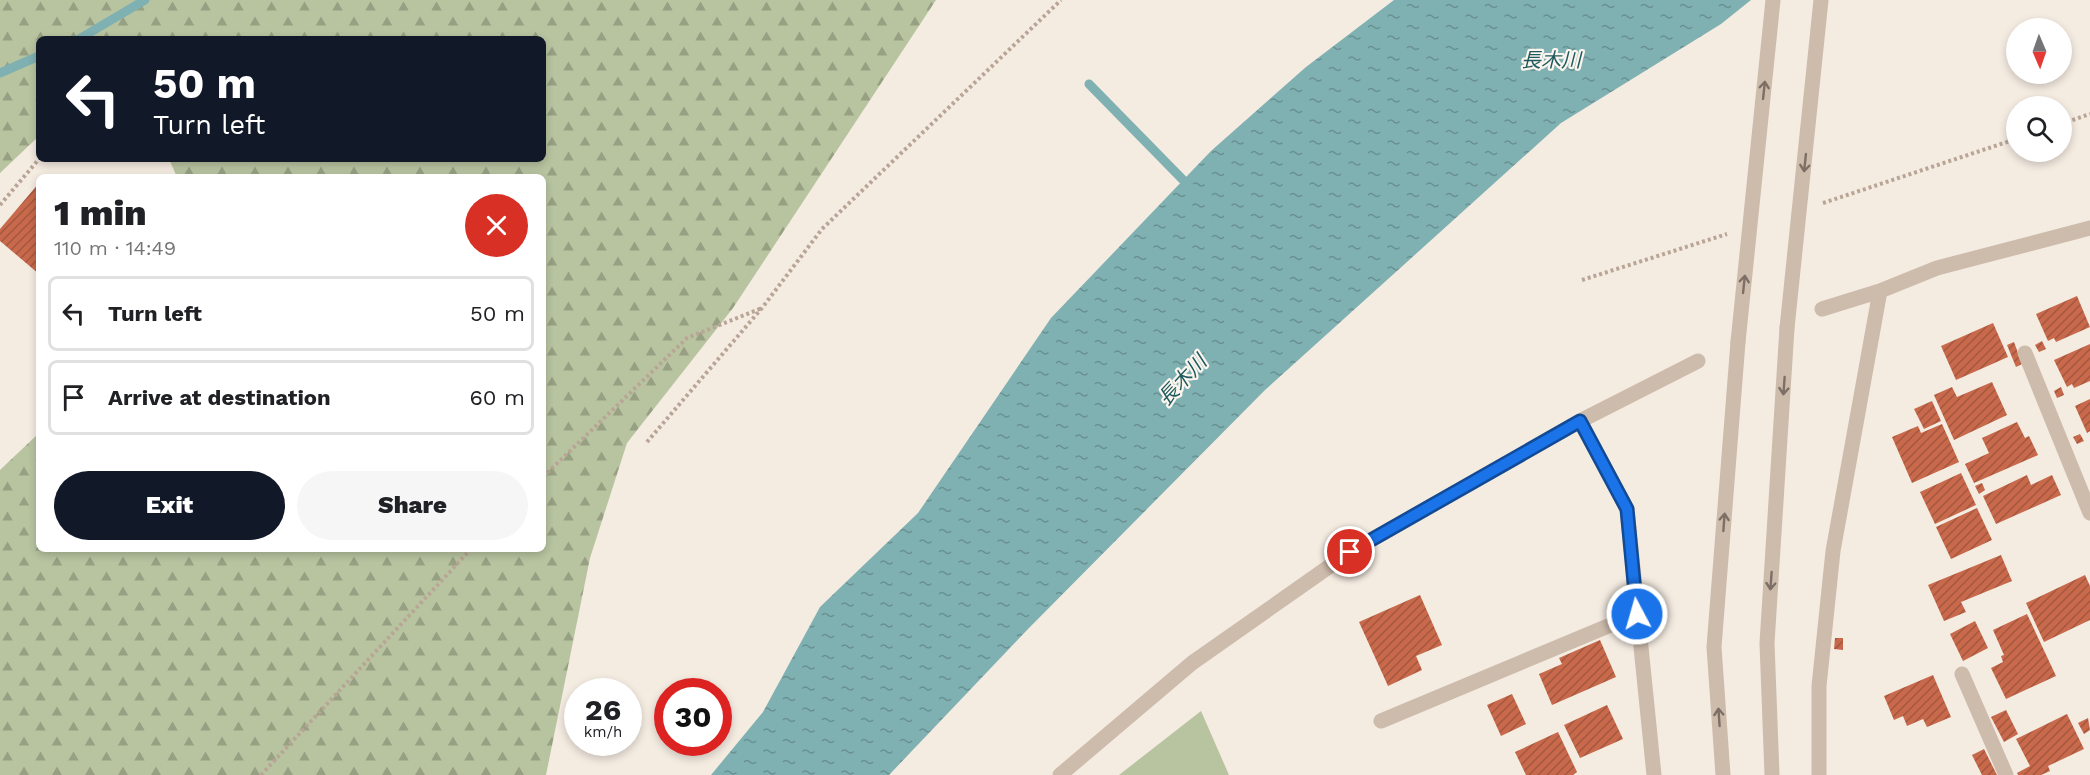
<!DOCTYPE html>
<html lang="en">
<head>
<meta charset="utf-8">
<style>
	:root { --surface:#fff; --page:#f6f6f6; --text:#202124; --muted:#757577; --line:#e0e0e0; --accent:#111827 }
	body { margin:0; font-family:"Work Sans","Noto Sans JP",sans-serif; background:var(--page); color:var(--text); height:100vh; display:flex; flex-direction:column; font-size:22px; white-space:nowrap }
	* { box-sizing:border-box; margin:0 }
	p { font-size:20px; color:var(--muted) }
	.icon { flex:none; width:33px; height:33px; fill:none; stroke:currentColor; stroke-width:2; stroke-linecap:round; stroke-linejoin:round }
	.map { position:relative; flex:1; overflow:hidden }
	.panel { position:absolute; left:36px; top:174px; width:510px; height:378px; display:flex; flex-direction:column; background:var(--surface); border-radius:9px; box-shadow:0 3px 9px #0003 }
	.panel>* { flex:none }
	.top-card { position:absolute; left:36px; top:36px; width:510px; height:126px; border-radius:9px; box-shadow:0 3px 9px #0003; background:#111827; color:#fff; overflow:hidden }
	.needle { width:39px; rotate:178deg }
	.fabs { position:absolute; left:2006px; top:18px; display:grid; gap:12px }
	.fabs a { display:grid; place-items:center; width:66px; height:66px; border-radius:50%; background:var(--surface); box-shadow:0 3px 9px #0003; font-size:30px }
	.speed { position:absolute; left:564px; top:678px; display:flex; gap:12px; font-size:30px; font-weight:700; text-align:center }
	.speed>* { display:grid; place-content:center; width:78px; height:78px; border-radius:50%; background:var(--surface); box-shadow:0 3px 9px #0003; line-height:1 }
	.speed small { font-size:15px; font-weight:400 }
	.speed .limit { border:9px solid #d22; background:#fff; color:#111 }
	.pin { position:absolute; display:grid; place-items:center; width:51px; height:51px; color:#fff; margin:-26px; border:3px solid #fff; border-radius:50%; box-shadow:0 2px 6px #0007 }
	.me { position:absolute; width:66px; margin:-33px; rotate:354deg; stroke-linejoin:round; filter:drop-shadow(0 0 4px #0008) }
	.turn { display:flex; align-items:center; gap:21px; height:126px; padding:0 18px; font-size:27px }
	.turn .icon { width:78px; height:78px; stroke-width:2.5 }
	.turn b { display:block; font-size:42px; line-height:51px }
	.round { display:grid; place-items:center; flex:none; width:63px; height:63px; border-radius:32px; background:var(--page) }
	.head { display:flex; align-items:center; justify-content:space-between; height:102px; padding:0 18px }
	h1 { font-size:36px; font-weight:800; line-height:45px }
	.action { display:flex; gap:12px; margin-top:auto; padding:12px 18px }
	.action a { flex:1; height:69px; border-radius:36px; background:var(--accent); color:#fff; font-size:24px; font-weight:800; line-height:69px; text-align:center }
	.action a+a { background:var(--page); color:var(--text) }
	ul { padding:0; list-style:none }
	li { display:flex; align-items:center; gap:18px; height:75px; margin:0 12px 9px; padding:0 6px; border:3px solid var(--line); border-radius:9px }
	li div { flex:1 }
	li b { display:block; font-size:22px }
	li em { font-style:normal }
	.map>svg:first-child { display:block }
	.grass { fill:#b8c4a0 }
	.forest { fill:url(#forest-firs) }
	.water { fill:url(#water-ripples) }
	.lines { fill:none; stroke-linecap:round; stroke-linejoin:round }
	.stream { stroke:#7fb0b2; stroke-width:9 }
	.building { fill:url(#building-hatch) }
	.path { stroke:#b9a596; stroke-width:4; stroke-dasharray:3 3; stroke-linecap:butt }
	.minor { stroke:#cdbbac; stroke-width:15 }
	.tertiary { stroke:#cdbbac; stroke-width:15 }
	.tertiary-bridge { stroke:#cdbbac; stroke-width:15 }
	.oneway { stroke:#7d6f65 }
	.route-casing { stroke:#114b97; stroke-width:15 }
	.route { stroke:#1a73e8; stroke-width:10 }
	.labels { text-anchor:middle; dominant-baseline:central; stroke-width:4.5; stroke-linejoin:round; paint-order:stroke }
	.water-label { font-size:20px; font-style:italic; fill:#1f5a5e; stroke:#fbf5ee }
</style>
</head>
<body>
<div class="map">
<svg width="2090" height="775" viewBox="0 0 2090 775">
	<defs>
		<pattern id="forest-firs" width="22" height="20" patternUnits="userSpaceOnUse" patternTransform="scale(1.5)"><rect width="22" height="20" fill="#b8c4a0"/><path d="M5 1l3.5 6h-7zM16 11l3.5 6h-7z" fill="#97a083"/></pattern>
		<pattern id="water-ripples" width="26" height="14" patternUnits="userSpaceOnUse" patternTransform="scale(1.5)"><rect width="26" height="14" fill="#7fb0b2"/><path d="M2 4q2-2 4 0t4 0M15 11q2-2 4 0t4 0" fill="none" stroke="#699091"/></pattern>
		<pattern id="building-hatch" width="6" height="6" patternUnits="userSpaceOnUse" patternTransform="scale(1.5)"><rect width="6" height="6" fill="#c8694b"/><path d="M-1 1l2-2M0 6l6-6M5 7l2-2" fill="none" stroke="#a4573f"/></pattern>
	</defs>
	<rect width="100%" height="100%" fill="#f4ebe1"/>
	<!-- grass -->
	<path class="grass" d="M 1201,711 L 1229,775 L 1119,775 Z"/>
	<!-- forest -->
	<path class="forest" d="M 0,0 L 936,0 L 733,308 L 627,443 L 590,558 L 546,775 L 0,775 L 0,470 L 39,433 L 39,549 L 543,549 L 543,177 L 177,177 L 169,159 L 543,159 L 543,39 L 39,39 L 39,136 L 0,173 Z"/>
	<!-- water -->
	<path class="water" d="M 1394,0 L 1751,0 L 1721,24 L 1561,123 L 1265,390 L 1028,629 L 889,775 L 711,775 L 763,712 L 820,607 L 918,513 L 1051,318 L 1211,151 L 1306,67 Z"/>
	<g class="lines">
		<!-- stream -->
		<path class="stream" d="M 79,39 L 145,0
			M 0,73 L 39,56
			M 1089,84 L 1190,187"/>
	</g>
	<!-- building -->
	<path class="building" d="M 39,183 L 39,274 L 0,241 L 0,229 Z
		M 2077,296 L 2090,327 L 2056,342 L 2054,338 L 2048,341 L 2036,314 Z
		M 1993,323 L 2008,357 L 1956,380 L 1941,346 Z
		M 2042,341 L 2046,349 L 2039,352 L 2035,345 Z
		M 2014,342 L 2022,364 L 2016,367 L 2007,345 Z
		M 2090,344 L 2090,381 L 2074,388 L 2072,384 L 2067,387 L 2054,360 Z
		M 1992,382 L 2007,415 L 1954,440 L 1934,395 L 1952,387 L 1957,397 Z
		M 2061,387 L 2064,395 L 2057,398 L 2054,391 Z
		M 2090,399 L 2090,431 L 2087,433 L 2075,406 Z
		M 1932,401 L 1941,421 L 1924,429 L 1914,409 Z
		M 2017,422 L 2025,438 L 2029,436 L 2038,455 L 1974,483 L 1965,464 L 1989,453 L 1982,438 Z
		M 1942,424 L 1959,462 L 1912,483 L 1892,437 L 1918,426 L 1921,433 Z
		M 2080,434 L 2084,441 L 2077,444 L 2073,437 Z
		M 1961,473 L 1976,505 L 1935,524 L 1920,492 Z
		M 2027,475 L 2031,485 L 2052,475 L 2061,495 L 1996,524 L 1983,496 Z
		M 1982,483 L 1985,490 L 1979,494 L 1975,486 Z
		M 1977,508 L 1992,540 L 1951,559 L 1936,527 Z
		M 2001,555 L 2012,581 L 1961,602 L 1966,612 L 1944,621 L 1928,585 Z
		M 2085,575 L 2090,586 L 2090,620 L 2044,642 L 2026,603 Z
		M 1420,595 L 1442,645 L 1416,656 L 1422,670 L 1388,686 L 1359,622 Z
		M 2027,614 L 2056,676 L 2006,699 L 1991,668 L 2003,662 L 2001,656 L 2004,655 L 1993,630 Z
		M 1975,621 L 1988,648 L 1963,661 L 1950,634 Z
		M 1835,638 L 1843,638 L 1843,650 L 1834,649 Z
		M 1600,640 L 1616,677 L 1552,705 L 1539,674 L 1562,664 L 1559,658 Z
		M 1933,675 L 1951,717 L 1927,727 L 1923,719 L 1907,726 L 1903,716 L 1894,720 L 1884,696 Z
		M 1512,694 L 1526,724 L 1501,736 L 1487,705 Z
		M 1607,705 L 1623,739 L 1580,758 L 1564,725 Z
		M 2006,710 L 2018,734 L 2004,742 L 1991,717 Z
		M 2067,714 L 2084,749 L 2048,766 L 2050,771 L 2041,775 L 2018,775 L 2017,773 L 2030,766 L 2016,739 Z
		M 2088,718 L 2090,730 L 2084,734 L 2078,723 Z
		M 1558,732 L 1577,772 L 1573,775 L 1526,775 L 1515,752 Z
		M 1984,749 L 1997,775 L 1982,775 L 1972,755 Z"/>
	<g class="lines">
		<!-- path -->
		<path class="path" d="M 2061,124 L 2090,114
			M 1823,203 L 2016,139
			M 0,205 L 39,159
			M 1582,280 L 1727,234
			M 647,442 L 762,308 L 822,229 L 1061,0
			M 543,477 L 687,338 L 762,308
			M 261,775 L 471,549"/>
		<!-- minor -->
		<path class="minor" d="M 1822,309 L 1880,291 L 1937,268 L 2090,228
			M 2025,353 L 2090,513
			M 1580,421 L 1698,361
			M 1962,674 L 2006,775
			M 1381,721 L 1637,614
			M 1060,775 L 1192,663 L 1350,552 L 1580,421 L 1627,509 L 1654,775
			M 1819,775 L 1819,686 L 1833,551 L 1880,291"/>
		<!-- tertiary -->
		<path class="tertiary" d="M 1723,775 L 1714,647 L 1738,342
			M 1772,775 L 1767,643 L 1787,328"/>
		<!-- tertiary-bridge -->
		<path class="tertiary-bridge" d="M 1787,328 L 1821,0
			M 1738,342 L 1773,0"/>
	</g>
	<!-- one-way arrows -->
	<defs><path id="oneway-shaft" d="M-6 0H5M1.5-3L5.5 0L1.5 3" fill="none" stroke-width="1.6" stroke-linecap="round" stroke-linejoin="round" transform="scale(1.5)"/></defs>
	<g class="oneway">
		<use href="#oneway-shaft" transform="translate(1764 90) rotate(-84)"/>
		<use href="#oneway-shaft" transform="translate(1805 163) rotate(96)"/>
		<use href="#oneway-shaft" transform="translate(1744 284) rotate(-84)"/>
		<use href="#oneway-shaft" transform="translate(1784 386) rotate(94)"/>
		<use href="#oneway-shaft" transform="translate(1724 522) rotate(-86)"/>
		<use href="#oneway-shaft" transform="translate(1771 581) rotate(94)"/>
		<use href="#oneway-shaft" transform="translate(1719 717) rotate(-94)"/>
	</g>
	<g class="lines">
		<!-- route casing -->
		<g class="route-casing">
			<path id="route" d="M 1350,552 L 1580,421 L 1627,509 L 1637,614"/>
		</g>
		<!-- route -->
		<use href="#route" class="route"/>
	</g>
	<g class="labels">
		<!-- water labels -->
		<g class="water-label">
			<text x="1551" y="60">長木川</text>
			<text transform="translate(1182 380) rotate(-47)">長木川</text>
		</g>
	</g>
</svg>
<div class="fabs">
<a><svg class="needle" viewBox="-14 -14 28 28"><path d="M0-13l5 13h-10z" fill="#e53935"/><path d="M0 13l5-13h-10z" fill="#757577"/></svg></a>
<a><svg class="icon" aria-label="search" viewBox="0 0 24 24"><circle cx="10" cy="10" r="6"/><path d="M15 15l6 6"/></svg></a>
</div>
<div class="speed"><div>26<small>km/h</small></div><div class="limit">30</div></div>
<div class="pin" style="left:1350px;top:552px;background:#d93025"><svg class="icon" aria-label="arrive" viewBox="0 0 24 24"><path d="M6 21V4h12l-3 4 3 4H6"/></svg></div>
<svg class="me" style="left:1637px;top:614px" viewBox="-20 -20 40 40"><circle r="17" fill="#1a73e8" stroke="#fff" stroke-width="3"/><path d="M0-11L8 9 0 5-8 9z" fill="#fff"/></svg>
<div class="top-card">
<div class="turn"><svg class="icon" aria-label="left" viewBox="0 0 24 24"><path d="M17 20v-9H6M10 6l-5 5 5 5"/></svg><div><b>50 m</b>Turn left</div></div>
</div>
<section class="panel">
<div class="head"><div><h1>1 min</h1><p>110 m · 14:49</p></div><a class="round" style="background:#d93025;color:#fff"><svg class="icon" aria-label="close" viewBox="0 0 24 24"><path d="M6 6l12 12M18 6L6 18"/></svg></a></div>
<ul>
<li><svg class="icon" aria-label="left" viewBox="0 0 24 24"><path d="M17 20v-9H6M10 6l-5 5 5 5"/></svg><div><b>Turn left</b></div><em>50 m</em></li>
<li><svg class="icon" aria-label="arrive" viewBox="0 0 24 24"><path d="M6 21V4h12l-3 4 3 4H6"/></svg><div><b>Arrive at destination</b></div><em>60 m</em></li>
</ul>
<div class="action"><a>Exit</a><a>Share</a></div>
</section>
</div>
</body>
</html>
